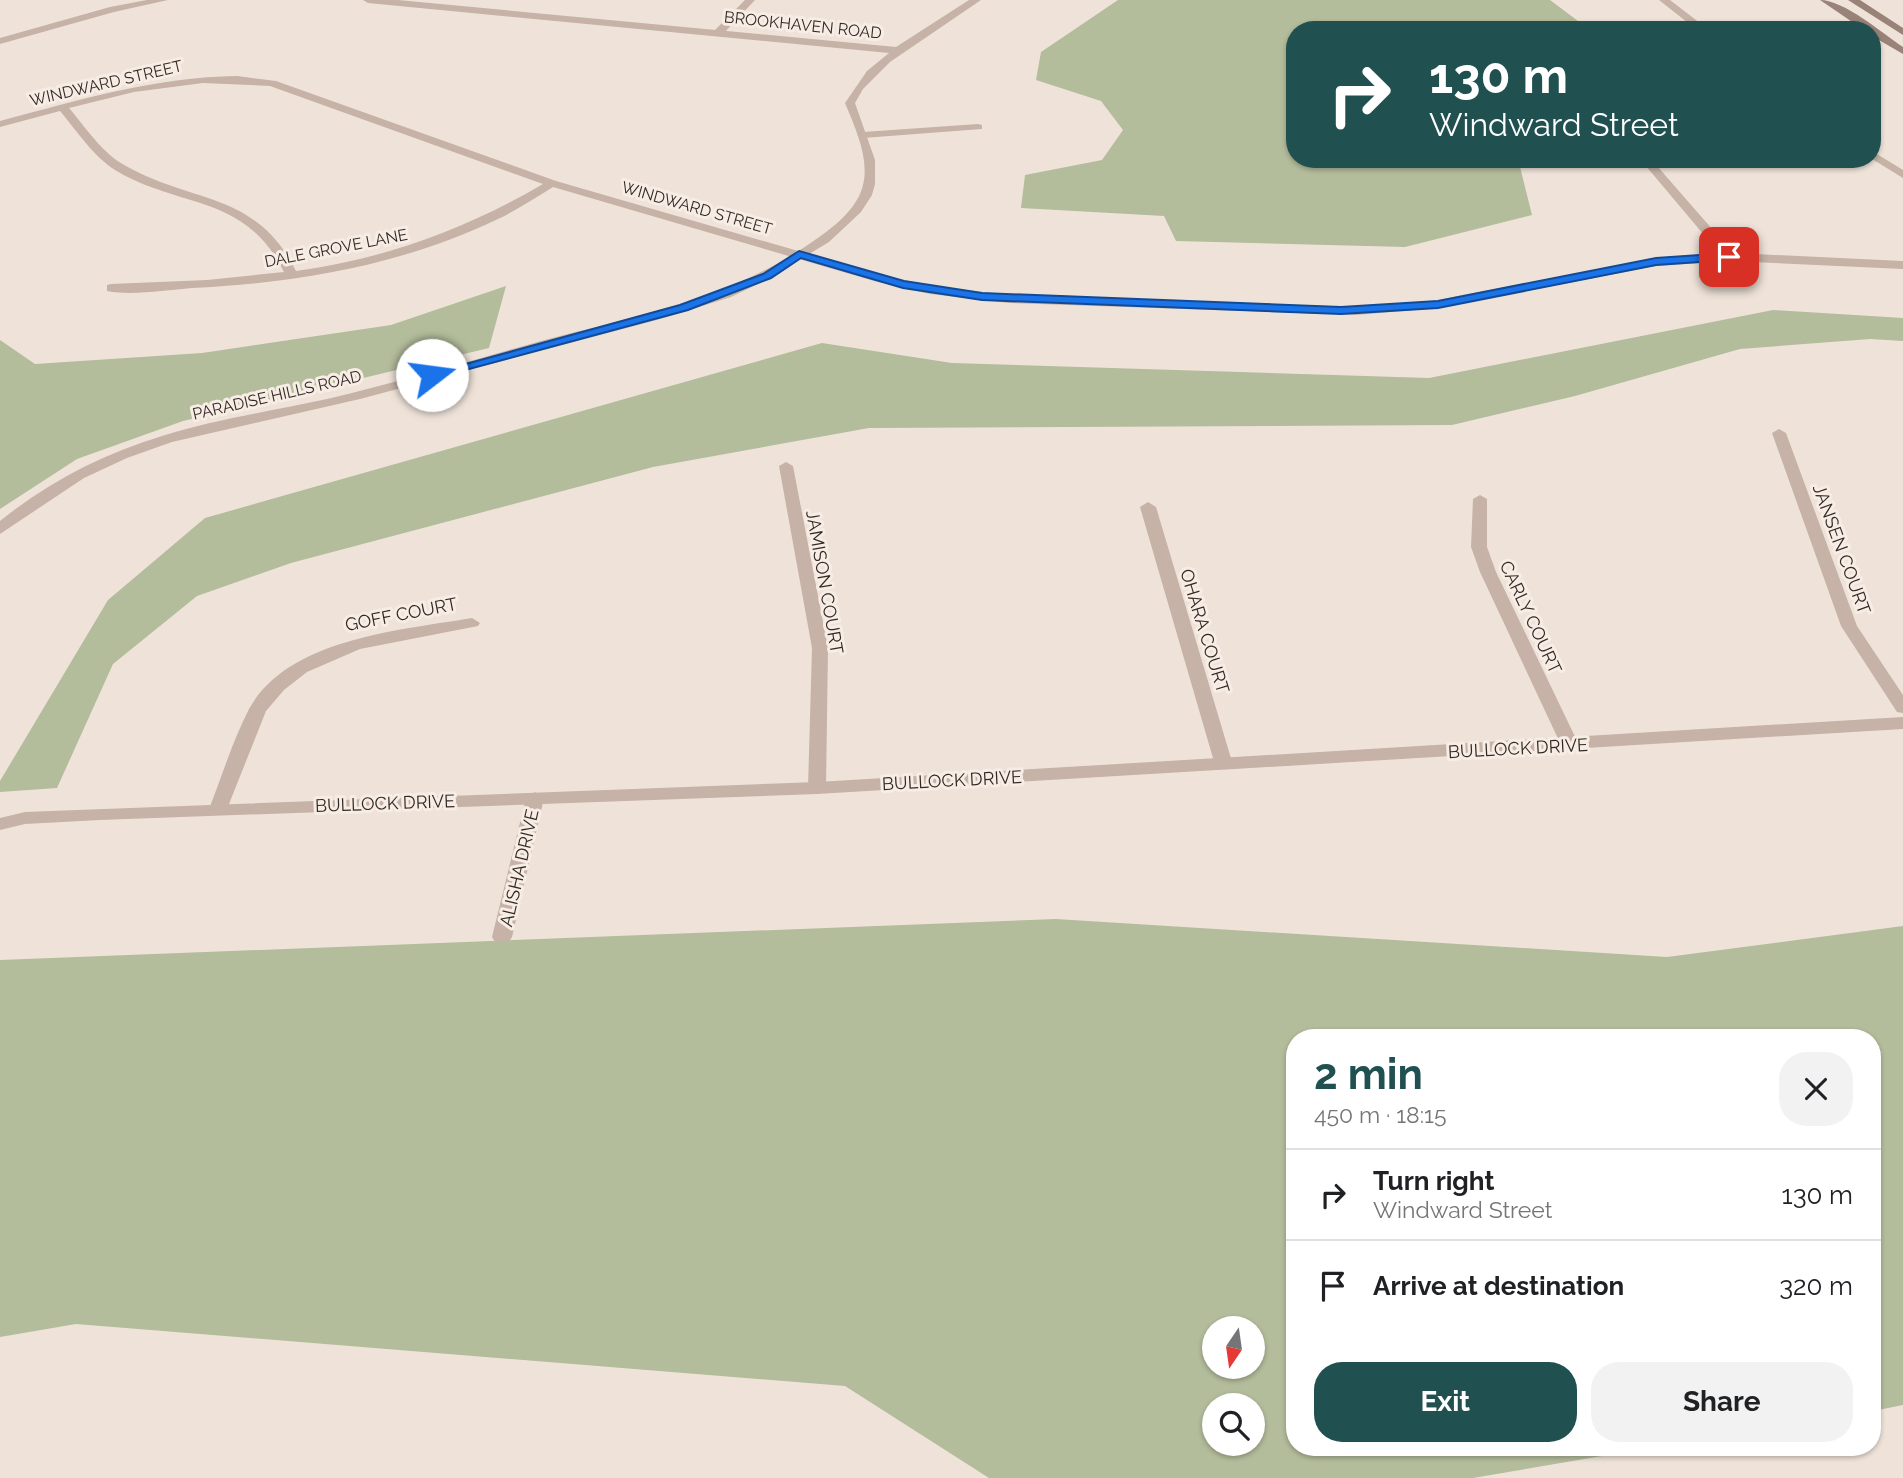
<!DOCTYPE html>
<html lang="en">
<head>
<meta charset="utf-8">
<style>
	:root { --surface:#fff; --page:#f2f2f2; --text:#202124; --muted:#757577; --line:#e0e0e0; --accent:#205050 }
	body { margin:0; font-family:Raleway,sans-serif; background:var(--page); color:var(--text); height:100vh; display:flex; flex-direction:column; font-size:26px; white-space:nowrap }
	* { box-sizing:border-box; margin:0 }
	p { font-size:23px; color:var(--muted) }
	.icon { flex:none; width:38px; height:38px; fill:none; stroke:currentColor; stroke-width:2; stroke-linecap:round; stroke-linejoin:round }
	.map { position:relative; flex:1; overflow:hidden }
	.panel { position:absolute; left:1286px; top:1029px; width:595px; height:427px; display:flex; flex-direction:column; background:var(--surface); border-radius:28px; box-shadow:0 2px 5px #0004 }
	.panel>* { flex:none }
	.banner { position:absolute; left:1286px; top:21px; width:595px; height:147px; border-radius:28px; box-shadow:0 2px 5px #0004; background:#205050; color:#fff; overflow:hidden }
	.needle { width:46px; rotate:193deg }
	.buttons { position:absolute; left:1202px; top:1316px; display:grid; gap:14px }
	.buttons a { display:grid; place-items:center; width:63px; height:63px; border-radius:50%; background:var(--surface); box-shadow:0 2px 5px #0004; font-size:35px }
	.pin { position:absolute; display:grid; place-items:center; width:60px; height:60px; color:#fff; margin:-30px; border-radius:14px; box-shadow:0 4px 10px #0006 }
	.me { position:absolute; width:77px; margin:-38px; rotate:75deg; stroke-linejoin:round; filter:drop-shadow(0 0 5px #0008) }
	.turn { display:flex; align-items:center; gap:24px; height:147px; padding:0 28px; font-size:32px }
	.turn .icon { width:91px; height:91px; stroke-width:2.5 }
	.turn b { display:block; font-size:49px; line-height:60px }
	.round { display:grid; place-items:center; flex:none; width:74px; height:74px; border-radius:28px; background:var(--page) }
	.overview { display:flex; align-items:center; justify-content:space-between; height:119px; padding:0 28px }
	h1 { font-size:42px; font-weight:700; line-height:52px; color:var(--accent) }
	.primary-button { display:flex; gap:14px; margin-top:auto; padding:14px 28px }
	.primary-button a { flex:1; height:80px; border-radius:28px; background:var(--accent); color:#fff; font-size:28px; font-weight:700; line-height:80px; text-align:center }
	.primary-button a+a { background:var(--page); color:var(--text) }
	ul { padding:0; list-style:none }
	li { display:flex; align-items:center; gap:21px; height:91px; padding:0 28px; border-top:2px solid var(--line) }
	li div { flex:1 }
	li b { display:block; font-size:26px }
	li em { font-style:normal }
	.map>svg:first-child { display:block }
	.green { fill:#b3bc9b; fill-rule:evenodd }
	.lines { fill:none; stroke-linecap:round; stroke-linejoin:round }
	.minor { fill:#c6b2a6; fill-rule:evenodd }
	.tertiary { fill:#c6b2a6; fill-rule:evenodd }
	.secondary { fill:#998278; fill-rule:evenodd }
	.route { fill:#1a73e8; stroke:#114b97; stroke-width:2 }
	.labels { text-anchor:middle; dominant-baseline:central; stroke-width:6; stroke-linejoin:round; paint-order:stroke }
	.far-street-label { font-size:16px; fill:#322926; stroke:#f7ede5 }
	.street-label { font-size:18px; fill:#322926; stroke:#f7ede5 }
</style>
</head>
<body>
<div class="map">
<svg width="1903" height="1478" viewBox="0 0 1903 1478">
	<rect width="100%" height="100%" fill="#efe3d9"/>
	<!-- green -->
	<path class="green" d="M 1118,0 L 1550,0 L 1590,30 L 1295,30 L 1295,159 L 1518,159 L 1532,215 L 1405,247 L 1176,241 L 1164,216 L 1021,208 L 1025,175 L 1102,160 L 1123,130 L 1101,101 L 1036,80 L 1041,52 Z
		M 506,286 L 489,348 L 183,421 L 77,459 L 0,509 L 0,340 L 35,364 L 202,353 L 391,325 Z
		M 1773,310 L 1903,318 L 1903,341 L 1870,339 L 1740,349 L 1575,396 L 1452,425 L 869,428 L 653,467 L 291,563 L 197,596 L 113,664 L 57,788 L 0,792 L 0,781 L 108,600 L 205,518 L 822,343 L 952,363 L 1429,378 Z
		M 1056,919 L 1667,957 L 1903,926 L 1903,1405 L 1873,1411 L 1872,1038 L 1295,1038 L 1295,1447 L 1655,1447 L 1473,1478 L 989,1478 L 845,1386 L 76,1324 L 0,1337 L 0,960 ZM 1214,1328 L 1253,1328 L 1253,1367 L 1214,1367 ZM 1214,1405 L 1253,1405 L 1253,1444 L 1214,1444 Z"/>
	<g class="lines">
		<!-- minor -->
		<path class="minor" d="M 745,0 L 755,0 L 722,35 L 714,35 L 714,31 Z
			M 1659,0 L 1670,0 L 1709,30 L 1697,30 Z
			M 237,76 L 276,81 L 556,181 L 881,275 L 930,286 L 1009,295 L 1356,307 L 1438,300 L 1656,258 L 1720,254 L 1640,159 L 1651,159 L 1733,253 L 1903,261 L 1903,269 L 1729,261 L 1656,266 L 1438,308 L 1356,315 L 1009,303 L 930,294 L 874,281 L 553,187 C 535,198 517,210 498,219 C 403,265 296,283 192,288 C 165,290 133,296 107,291 L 107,285 L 111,284 L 207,280 L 284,272 C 245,193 179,209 115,170 C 93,156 77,131 60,111 L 0,127 L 0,121 C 79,100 155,77 237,76 ZM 203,83 L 270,86 L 543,184 C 466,229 385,259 296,271 C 256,191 193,204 126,166 C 103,154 86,128 69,108 L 134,92 Z
			M 978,124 L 982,125 L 982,129 L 863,138 L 857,135 L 863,132 Z
			M 1872,151 L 1903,170 L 1903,178 L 1872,159 Z
			M 1779,429 L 1786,433 L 1857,626 L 1903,695 L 1903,713 L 1897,712 L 1841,626 L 1772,433 Z
			M 786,462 L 793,466 L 828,648 L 826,788 L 817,794 L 808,788 L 812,648 L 779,466 Z
			M 1480,495 L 1487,499 L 1487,547 L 1496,572 L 1579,745 L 1576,749 L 1570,751 L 1561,745 L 1480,572 L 1471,547 L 1473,499 Z
			M 1148,502 L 1156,507 L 1233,765 L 1230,769 L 1218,769 L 1215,765 L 1140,507 Z
			M 472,618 L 480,623 L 478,626 L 360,649 L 307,672 L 284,690 L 266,711 L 227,809 L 224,813 L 212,813 L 209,809 C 222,776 233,740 249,709 C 288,638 402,630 472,618 Z
			M 535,792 L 544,798 L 512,937 L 509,942 L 495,942 L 492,937 L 526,798 Z"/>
		<!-- tertiary -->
		<path class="tertiary" d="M 147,0 L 168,0 L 114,12 L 0,44 L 0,38 L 110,7 Z
			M 363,0 L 398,0 L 896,47 L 969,0 L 981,0 L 890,62 L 863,89 L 855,103 L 875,160 L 875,184 L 872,195 L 861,212 L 829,242 L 766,280 L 731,297 L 664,318 L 360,399 L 172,442 L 127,458 L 84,478 L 0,534 L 0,521 C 48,482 103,454 162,436 C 216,419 272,411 327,399 C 399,382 470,361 541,341 C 636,316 730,299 812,242 C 830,230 851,214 860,194 C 873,165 856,130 845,103 L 867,71 L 889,53 L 368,3 Z
			M 1903,717 L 1903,729 L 817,794 L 100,820 L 25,824 L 0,830 L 0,818 L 25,812 L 817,782 Z"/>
		<!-- secondary -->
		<path class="secondary" d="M 1820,0 C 1844,0 1882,33 1903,47 L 1903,54 L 1872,36 L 1872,30 L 1864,30 Z
			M 1848,0 L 1860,0 L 1903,28 L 1903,35 Z"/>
	</g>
	<!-- route -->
	<path class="route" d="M 799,251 L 904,281 L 982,293 L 1341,307 L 1438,301 L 1656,258 L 1729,253 L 1735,257 L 1729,260 L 1656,265 L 1438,308 L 1341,314 L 982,300 L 903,288 L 801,258 L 771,278 L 688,310 L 432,379 L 426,375 L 680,305 L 763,274 Z"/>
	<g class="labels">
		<!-- far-street labels -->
		<g class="far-street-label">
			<text transform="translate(803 25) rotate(6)">BROOKHAVEN ROAD</text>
			<text transform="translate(106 83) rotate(-13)">WINDWARD STREET</text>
			<text transform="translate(697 208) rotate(16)">WINDWARD STREET</text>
			<text transform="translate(336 248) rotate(-11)">DALE GROVE LANE</text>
			<text transform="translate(277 395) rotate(-13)">PARADISE HILLS ROAD</text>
		</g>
		<!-- street labels -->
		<g class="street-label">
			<text transform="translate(1842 549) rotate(70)">JANSEN COURT</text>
			<text transform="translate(825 582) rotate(80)">JAMISON COURT</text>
			<text transform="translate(401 614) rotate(-11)">GOFF COURT</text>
			<text transform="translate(1531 617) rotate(65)">CARLY COURT</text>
			<text transform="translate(1205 631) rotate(73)">OHARA COURT</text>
			<text transform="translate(1518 748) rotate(-3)">BULLOCK DRIVE</text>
			<text transform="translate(952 780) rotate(-3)">BULLOCK DRIVE</text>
			<text transform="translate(385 803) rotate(-2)">BULLOCK DRIVE</text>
			<text transform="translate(519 868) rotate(-77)">ALISHA DRIVE</text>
		</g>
	</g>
</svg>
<div class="buttons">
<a><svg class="needle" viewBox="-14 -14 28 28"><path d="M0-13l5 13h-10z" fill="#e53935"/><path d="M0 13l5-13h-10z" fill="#757577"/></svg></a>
<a><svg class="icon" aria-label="search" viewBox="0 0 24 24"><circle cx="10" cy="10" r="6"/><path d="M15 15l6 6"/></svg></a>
</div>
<div class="pin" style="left:1729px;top:257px;background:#d93025"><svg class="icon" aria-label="arrive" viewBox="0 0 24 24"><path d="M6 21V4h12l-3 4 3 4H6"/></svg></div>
<svg class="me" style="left:432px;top:375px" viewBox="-20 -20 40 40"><circle r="19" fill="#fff"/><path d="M0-13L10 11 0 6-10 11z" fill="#1a73e8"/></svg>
<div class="banner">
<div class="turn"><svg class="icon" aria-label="right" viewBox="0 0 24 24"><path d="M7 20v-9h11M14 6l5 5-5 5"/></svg><div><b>130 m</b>Windward Street</div></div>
</div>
<section class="panel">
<div class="overview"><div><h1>2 min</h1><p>450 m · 18:15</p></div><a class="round"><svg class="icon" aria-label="close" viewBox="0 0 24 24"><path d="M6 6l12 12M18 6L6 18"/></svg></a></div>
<ul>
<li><svg class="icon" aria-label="right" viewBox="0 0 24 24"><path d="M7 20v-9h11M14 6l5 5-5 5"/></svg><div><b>Turn right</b><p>Windward Street</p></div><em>130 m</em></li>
<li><svg class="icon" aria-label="arrive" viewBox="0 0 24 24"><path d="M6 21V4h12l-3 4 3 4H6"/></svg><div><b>Arrive at destination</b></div><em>320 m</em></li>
</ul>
<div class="primary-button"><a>Exit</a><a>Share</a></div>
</section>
</div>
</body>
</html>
